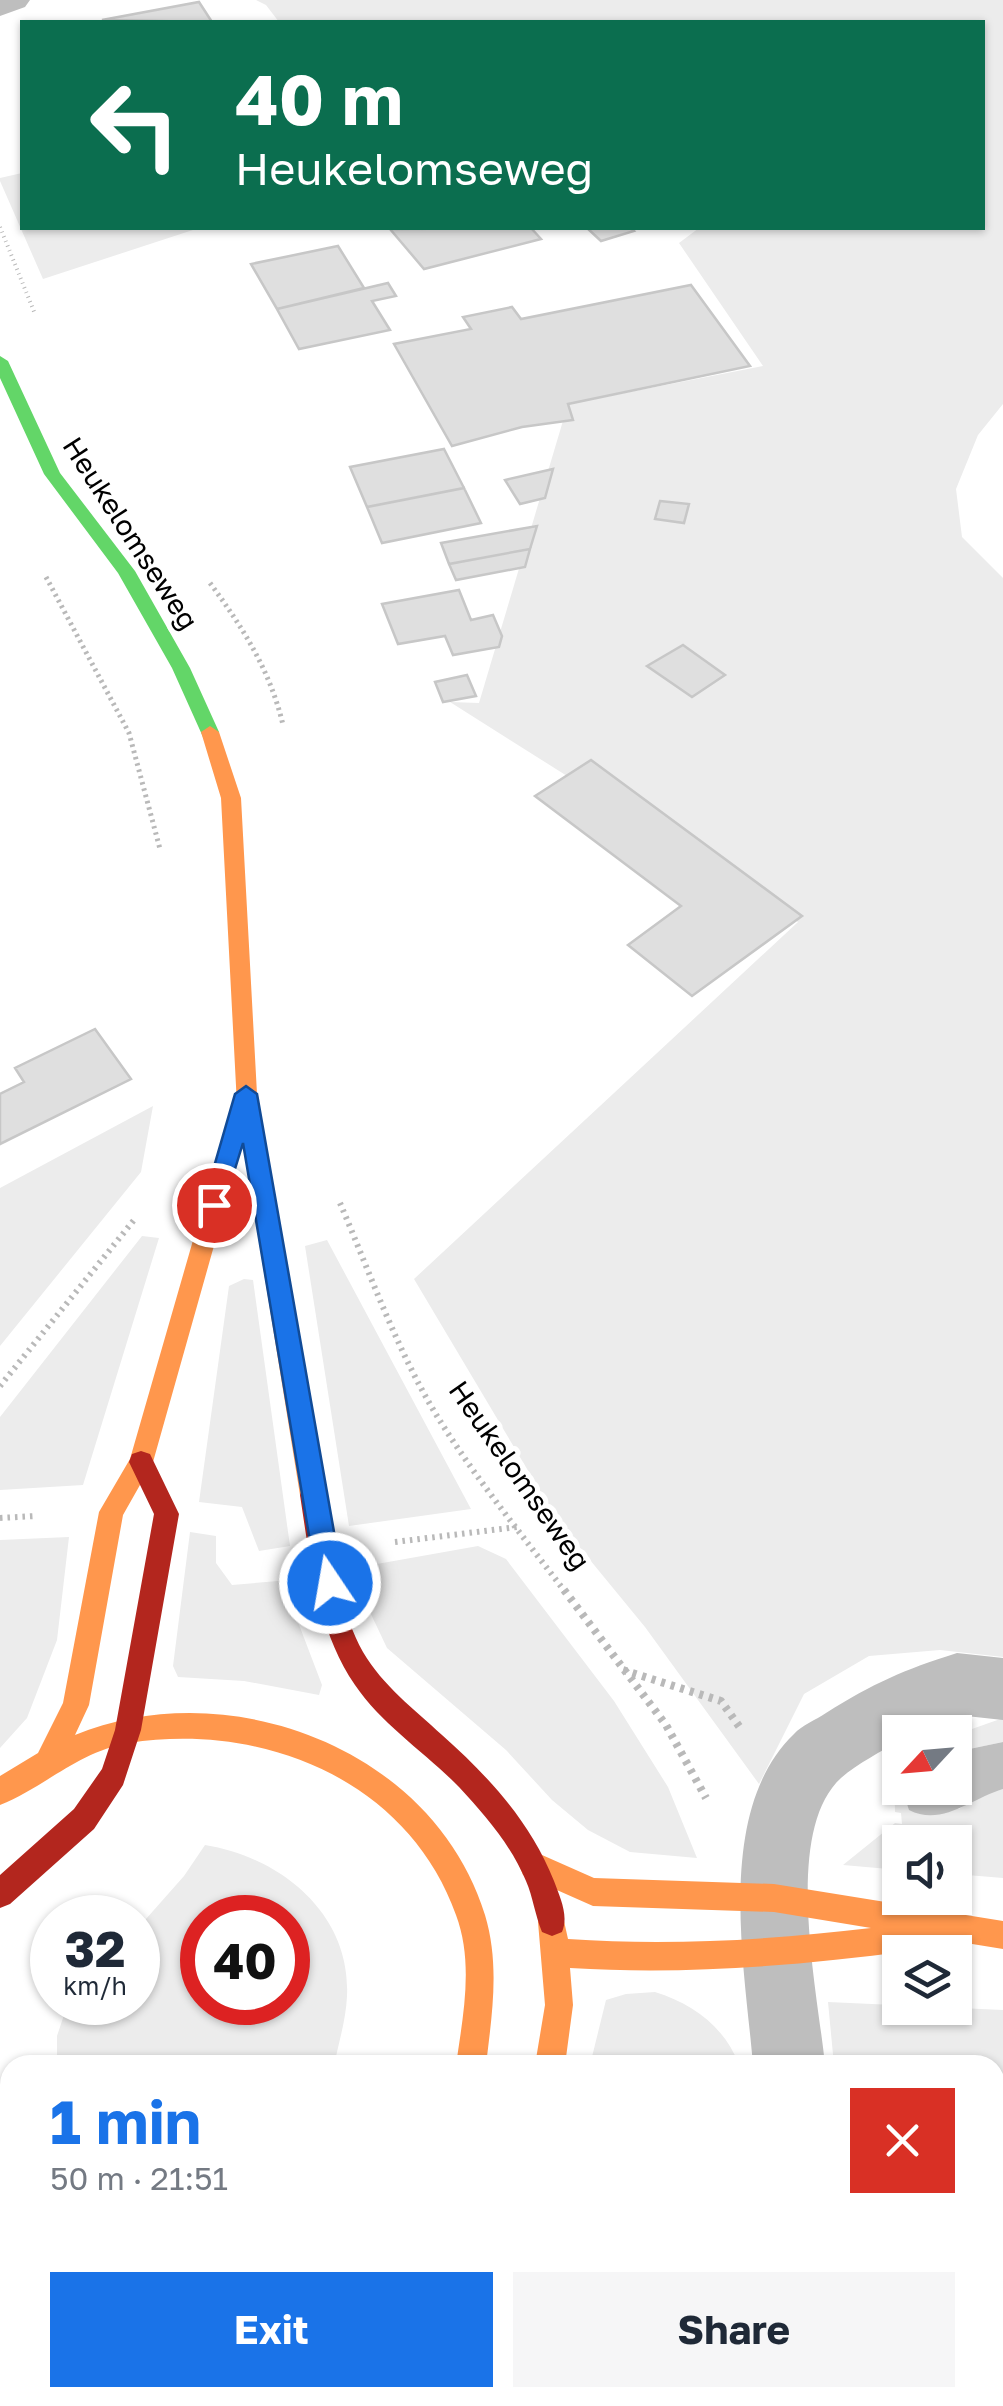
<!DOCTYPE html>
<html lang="en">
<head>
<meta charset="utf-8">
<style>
	:root { --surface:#fff; --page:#f6f6f7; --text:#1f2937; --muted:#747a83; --accent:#1a73e8 }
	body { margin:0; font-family:"Golos Text",sans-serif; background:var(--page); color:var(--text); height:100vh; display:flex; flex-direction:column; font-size:38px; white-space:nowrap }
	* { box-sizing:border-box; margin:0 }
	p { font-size:32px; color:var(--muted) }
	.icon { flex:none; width:55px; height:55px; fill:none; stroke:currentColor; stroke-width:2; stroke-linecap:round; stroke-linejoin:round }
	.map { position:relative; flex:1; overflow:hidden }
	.panel { position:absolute; left:0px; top:2055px; width:1005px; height:352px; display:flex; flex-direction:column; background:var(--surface); border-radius:30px 30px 0 0; box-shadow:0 2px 8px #0004 }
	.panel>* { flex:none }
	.hud { position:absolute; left:20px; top:20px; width:965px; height:210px; border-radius:0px; box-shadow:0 2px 8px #0004; background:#0b6e4f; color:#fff; overflow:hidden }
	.needle { width:65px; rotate:244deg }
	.fabs { position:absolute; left:882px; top:1715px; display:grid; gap:20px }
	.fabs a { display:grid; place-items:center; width:90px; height:90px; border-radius:0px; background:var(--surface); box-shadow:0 2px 8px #0004; font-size:50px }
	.speed { position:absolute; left:30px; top:1895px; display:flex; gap:20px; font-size:50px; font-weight:700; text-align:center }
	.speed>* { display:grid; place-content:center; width:130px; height:130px; border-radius:50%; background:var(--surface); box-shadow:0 2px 8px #0004; line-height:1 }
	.speed small { font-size:25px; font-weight:400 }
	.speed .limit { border:15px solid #d22; background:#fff; color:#111 }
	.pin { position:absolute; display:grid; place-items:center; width:85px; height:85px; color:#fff; margin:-42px; border:5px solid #fff; border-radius:50%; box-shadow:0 2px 10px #0007 }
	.me { position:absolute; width:110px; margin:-55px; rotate:348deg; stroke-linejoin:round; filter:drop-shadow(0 0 8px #0008) }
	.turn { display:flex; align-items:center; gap:35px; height:210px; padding:0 50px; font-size:45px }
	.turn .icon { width:130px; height:130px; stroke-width:2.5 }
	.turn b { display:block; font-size:70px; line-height:85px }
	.round { display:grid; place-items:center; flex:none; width:105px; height:105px; border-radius:0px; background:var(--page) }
	.head { display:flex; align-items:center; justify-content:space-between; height:170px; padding:0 50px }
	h1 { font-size:60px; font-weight:700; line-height:75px; color:var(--accent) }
	.button { display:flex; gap:20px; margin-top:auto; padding:20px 50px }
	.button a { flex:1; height:115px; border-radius:0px; background:var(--accent); color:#fff; font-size:40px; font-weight:700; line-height:115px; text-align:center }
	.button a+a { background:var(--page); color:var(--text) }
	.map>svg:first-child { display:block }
	.green { fill:#ececec; fill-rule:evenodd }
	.water { fill:#bfbfbf }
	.building { fill:#dfdfdf; stroke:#c7c7c7; stroke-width:2.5 }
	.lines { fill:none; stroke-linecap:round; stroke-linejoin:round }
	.path-far3 { stroke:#b9b9b9; stroke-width:4; stroke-dasharray:1 4; stroke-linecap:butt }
	.path-far2 { stroke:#b9b9b9; stroke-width:5; stroke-dasharray:2.5 4; stroke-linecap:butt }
	.path-far1 { stroke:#b9b9b9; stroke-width:6; stroke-dasharray:2.5 5; stroke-linecap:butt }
	.path { stroke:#b9b9b9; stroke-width:8; stroke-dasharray:4 6; stroke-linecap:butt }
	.street { fill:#bebebe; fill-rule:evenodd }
	.fast { fill:#63d668; fill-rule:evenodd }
	.slow { fill:#ff974d; fill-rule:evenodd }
	.jam { fill:#b3261e; fill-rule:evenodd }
	.route { fill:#1a73e8; stroke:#114b97; stroke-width:2.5 }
	.labels { text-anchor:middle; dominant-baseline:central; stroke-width:10; stroke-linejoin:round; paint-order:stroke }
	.street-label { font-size:28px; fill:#000; stroke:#fff }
</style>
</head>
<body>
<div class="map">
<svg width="1003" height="2406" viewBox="0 0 1003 2406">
	<rect width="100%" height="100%" fill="#fff"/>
	<!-- green -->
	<path class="green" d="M 256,0 L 1003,0 L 1003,404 L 978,435 L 956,489 L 962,537 L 1003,578 L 1003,1657 L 940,1650 L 869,1656 L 804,1694 L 759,1784 L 645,1627 L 558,1521 L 414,1279 L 798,922 L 450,702 L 479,703 L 568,404 L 763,366 L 679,243 L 699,228 L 982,228 L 982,22 L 279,22 L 266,5 Z
		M 22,173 L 22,228 L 199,228 L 43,279 L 0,181 L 0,178 Z
		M 153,1106 L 141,1172 L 0,1346 L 0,1188 Z
		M 142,1236 L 159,1238 L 83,1485 L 0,1490 L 0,1417 Z
		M 327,1240 L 471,1509 L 349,1526 L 305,1246 Z
		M 244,1279 L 253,1280 L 290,1546 L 259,1551 L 242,1507 L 199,1502 L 229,1286 Z
		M 190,1532 L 216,1536 L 216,1563 L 232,1585 L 290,1580 L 298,1622 L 322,1685 L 319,1695 L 244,1681 L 178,1677 L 173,1666 Z
		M 69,1537 L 57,1640 L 27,1718 L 0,1748 L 0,1540 Z
		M 478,1546 L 506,1559 L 614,1701 L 668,1787 L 697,1858 L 630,1852 L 588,1830 L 552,1800 L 506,1750 L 387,1648 L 369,1610 L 360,1567 Z
		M 1003,1718 L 1003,1742 L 955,1752 L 955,1735 Z
		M 900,1766 L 900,1788 L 906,1788 L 904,1795 L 959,1809 L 980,1795 L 1003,1789 L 1003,1878 L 955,1874 L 955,1842 L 900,1842 L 900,1870 L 843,1865 L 895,1823 L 902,1824 L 901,1813 L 895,1812 L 894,1769 Z
		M 205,1845 C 280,1857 351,1913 347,1996 C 346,2019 339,2042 334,2065 L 57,2065 L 57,2036 L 68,2003 L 138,2002 L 138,1928 L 184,1876 ZM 202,1918 L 288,1918 L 288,2002 L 202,2002 Z
		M 655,1992 C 693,2004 725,2027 739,2065 L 590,2065 L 606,2000 L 626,1994 Z
		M 828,2002 L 1003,2010 L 1003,2252 L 995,2253 L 995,2065 L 834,2065 Z
		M 1003,2266 L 1003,2406 L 820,2406 L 826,2398 L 995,2398 L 995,2268 Z
		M 77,2398 L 280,2398 L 280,2406 L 76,2406 Z
		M 434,2398 L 610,2398 L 605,2406 L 432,2406 Z"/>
	<!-- water -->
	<path class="water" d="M 1003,1742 L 1003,1789 C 972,1798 942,1827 909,1810 L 904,1795 L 906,1788 L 955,1788 L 955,1752 Z"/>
	<!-- building -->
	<path class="building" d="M 199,2 L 212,22 L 102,20 Z
		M 531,228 L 541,239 L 424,269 L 390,229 Z
		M 587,228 L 631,228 L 634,231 L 601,241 Z
		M 338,246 L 364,288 L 277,309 L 251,264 Z
		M 388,283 L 396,296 L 372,301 L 390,330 L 299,349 L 277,309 Z
		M 691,285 L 750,366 L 568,404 L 573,420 L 522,427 L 452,446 L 394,344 L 471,329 L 463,317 L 512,307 L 521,319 Z
		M 444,449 L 464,488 L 367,507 L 350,467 Z
		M 553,469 L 545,498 L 520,504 L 505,480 Z
		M 464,488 L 481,523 L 382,543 L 367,507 Z
		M 660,501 L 689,504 L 684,523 L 655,519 Z
		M 537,526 L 530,549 L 449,564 L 441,543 Z
		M 530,549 L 525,567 L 456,580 L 449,564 Z
		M 459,590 L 471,620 L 493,615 L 502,636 L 499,647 L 453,655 L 445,636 L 398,644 L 382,604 Z
		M 683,645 L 725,675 L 692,697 L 647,666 Z
		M 467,675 L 476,696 L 443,702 L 435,682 Z
		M 591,760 L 802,916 L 692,996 L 628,945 L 681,906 L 535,796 Z
		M 95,1029 L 131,1079 L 0,1144 L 0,1094 L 24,1082 L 15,1068 Z"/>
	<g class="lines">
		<!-- path-far3 -->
		<path class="path-far3" d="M 0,227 L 35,314"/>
		<!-- path-far2 -->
		<path class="path-far2" d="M 46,577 L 129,733 L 160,849
			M 210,583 C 243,628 270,670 283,725"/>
		<!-- path-far1 -->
		<path class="path-far1" d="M 340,1203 C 369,1271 394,1342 431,1406 C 470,1472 520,1532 566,1593
			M 0,1386 L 134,1220
			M 0,1518 L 35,1516
			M 395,1542 L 517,1527"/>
		<!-- path -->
		<path class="path" d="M 564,1590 L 666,1725 L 706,1798
			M 623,1670 L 721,1701 L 741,1729"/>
		<!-- street -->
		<path class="street" d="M 0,0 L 30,0 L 25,7 L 0,16 Z
			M 957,1653 L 1003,1658 L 1003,1720 L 957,1715 L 911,1732 L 900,1732 L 900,1740 C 881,1752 858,1763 841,1778 C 782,1832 818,1992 825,2065 L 753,2065 C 745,1967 714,1811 794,1734 C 802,1725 816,1720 826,1713 C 874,1683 903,1670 957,1653 Z
			M 628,2398 L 707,2398 L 704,2406 L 624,2406 Z"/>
		<!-- fast -->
		<path class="fast" d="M 0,356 L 8,361 L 60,473 L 135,571 L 190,668 L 219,732 L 217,737 L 203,737 L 172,668 L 118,573 L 44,474 L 0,378 Z"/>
		<!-- slow -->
		<path class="slow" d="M 210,726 L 219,732 L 241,798 L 257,1094 L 324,1495 L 321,1503 L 312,1506 L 303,1503 L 300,1495 L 243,1143 L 153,1462 L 123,1515 L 89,1705 L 75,1735 C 230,1672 434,1749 485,1915 C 500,1965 492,2014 486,2065 L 456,2065 C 463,2016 474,1963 456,1915 C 408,1780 263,1722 129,1743 C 79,1751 45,1787 0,1805 L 0,1776 L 38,1753 L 63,1703 L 99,1512 L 130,1459 L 230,1112 L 237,1105 L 221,798 L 201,732 Z
			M 533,1851 L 594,1878 L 774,1884 L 1003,1921 L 1003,1949 L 923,1936 L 919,1947 L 909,1951 C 796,1966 684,1975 570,1968 L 573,2005 L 565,2065 L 535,2065 L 545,2005 L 538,1922 L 542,1912 L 552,1908 L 562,1912 L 568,1939 C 669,1946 770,1940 871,1928 L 774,1912 L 593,1906 L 523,1875 L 519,1865 L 523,1855 Z
			M 0,2262 L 10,2266 L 10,2310 L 0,2305 Z
			M 10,2391 L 10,2398 L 39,2398 L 37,2406 L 5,2406 Z"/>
		<!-- jam -->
		<path class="jam" d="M 141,1451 L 150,1454 L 179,1514 L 141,1730 L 123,1785 L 94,1829 L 10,1904 L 0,1908 L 0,1875 L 74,1809 L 102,1769 L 115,1730 L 154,1514 L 129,1462 L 132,1454 Z
			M 312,1484 L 321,1487 L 324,1495 C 333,1546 337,1605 363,1652 C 383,1686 414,1709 442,1735 C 489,1777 530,1821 554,1881 C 560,1897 569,1916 562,1932 L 552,1936 L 542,1932 C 535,1915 533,1897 526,1881 C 511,1845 485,1815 459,1787 C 426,1753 382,1725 355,1685 C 317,1629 310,1560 300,1495 L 303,1487 Z
			M 308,2398 L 340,2398 L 341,2406 L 309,2406 Z
			M 379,2398 L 411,2398 L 409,2406 L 377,2406 Z"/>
	</g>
	<!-- route -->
	<path class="route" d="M 246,1086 L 257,1094 L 343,1583 L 339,1591 L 330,1595 L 321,1591 L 317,1583 L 243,1143 L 222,1211 L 206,1211 L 203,1205 L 235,1094 Z"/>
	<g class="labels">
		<!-- street labels -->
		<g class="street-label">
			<text transform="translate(131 533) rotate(57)">Heukelomseweg</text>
			<text transform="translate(520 1475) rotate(55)">Heukelomseweg</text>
		</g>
	</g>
</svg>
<div class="fabs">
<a><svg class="needle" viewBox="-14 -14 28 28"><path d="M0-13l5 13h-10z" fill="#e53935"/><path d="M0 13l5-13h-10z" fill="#747a83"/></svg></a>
<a><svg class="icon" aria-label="sound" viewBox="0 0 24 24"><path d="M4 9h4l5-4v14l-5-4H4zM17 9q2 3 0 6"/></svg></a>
<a><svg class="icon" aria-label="layers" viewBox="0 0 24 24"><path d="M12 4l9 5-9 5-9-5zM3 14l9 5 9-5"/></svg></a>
</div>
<div class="speed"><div>32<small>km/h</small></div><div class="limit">40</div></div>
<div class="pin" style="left:214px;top:1205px;background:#d93025"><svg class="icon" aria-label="arrive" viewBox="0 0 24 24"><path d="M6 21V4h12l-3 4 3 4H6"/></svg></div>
<svg class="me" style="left:330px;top:1583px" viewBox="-20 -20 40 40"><circle r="17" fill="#1a73e8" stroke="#fff" stroke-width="3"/><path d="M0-11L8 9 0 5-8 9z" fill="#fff"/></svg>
<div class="hud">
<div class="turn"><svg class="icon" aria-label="left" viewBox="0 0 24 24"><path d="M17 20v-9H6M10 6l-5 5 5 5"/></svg><div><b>40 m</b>Heukelomseweg</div></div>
</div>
<section class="panel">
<div class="head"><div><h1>1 min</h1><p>50 m · 21:51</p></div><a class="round" style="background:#d93025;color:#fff"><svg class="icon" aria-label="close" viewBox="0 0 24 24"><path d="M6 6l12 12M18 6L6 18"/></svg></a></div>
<div class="button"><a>Exit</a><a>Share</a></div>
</section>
</div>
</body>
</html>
